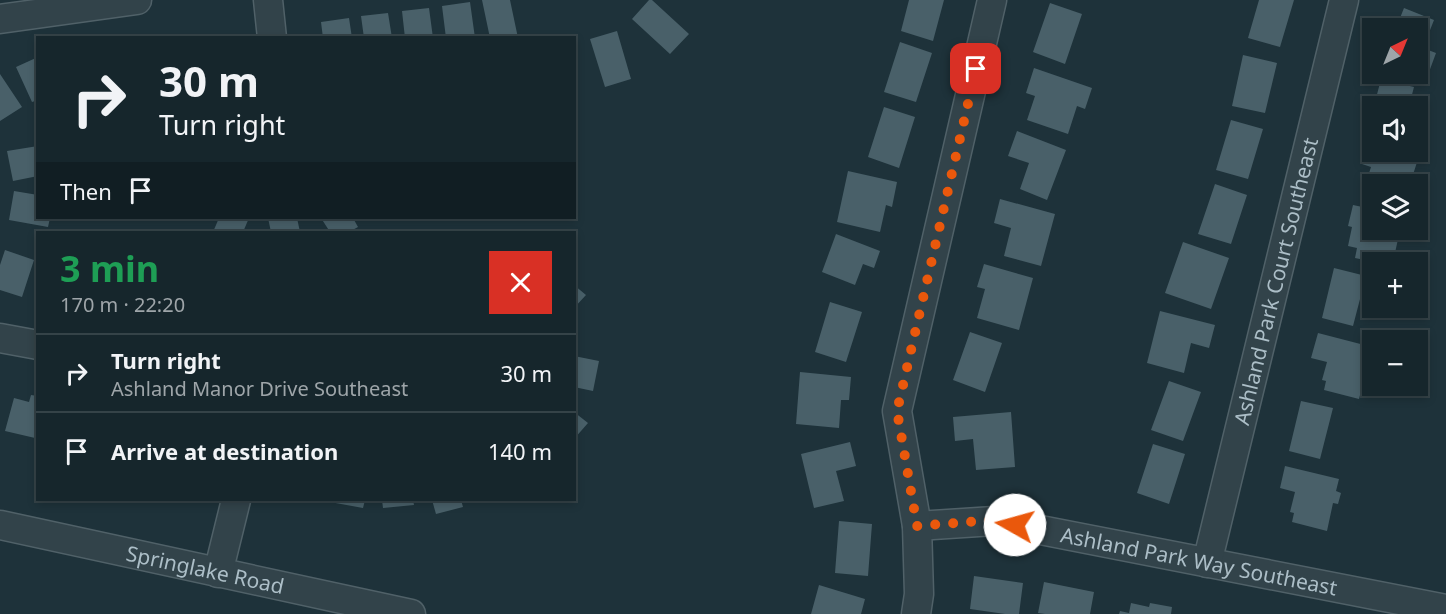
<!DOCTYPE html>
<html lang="en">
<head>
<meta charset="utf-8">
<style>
	:root { --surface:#16262c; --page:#233238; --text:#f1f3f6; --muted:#9ea5a9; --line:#354348 }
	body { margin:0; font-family:"Noto Sans",sans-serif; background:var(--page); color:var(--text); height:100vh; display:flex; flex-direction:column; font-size:22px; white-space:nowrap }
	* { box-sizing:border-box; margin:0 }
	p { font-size:20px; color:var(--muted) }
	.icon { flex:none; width:33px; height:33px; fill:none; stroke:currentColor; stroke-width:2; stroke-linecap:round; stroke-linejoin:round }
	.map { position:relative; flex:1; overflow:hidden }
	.panel { position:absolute; left:36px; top:231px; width:540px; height:270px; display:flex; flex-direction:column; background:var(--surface); border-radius:0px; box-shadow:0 3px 9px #0003,0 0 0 2px var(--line) }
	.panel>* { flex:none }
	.banner { position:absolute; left:36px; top:36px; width:540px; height:183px; border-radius:0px; box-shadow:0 3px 9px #0003,0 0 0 2px var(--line); background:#16262c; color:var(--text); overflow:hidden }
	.needle { width:39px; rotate:43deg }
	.buttons { position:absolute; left:1362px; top:18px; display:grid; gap:12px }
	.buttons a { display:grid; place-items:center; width:66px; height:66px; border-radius:0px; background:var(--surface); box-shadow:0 3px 9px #0003,0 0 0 2px var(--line); font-size:30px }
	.pin { position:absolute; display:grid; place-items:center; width:51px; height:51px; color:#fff; margin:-26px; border-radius:12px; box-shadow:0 3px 9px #0006 }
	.me { position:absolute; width:66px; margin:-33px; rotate:277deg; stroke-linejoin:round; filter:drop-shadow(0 0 4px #0008) }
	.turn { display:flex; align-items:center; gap:21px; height:126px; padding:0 24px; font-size:27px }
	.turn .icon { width:78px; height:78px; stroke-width:2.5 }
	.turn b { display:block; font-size:42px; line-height:51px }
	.then { display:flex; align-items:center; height:57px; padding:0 24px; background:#0003; gap:12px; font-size:22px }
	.round { display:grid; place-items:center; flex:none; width:63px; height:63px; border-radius:0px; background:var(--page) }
	.overview { display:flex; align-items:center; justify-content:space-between; height:102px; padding:0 24px }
	h1 { font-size:36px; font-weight:700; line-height:45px; color:#1e9e55 }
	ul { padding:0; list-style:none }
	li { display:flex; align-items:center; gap:18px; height:78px; padding:0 24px; border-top:2px solid var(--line) }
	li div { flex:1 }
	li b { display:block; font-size:22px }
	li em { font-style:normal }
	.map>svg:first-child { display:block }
	.building { fill:#496069 }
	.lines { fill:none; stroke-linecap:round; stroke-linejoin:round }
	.minor-casing { stroke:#506168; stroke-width:31 }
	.minor { stroke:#32434a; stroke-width:28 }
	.route { stroke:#ea580c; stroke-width:10; stroke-dasharray:0 18 }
	.labels { text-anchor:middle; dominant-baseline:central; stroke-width:5; stroke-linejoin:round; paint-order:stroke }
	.street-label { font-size:21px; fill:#acbec7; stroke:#18282e }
</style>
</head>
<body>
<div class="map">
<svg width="1446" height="614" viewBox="0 0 1446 614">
	<rect width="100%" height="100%" fill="#1e323a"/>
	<!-- building -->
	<path class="building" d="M 482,0 L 510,0 L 518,38 L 490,38 Z
		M 649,0 L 652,0 L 689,34 L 670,54 L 632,19 Z
		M 909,0 L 944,0 L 933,41 L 901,31 Z
		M 1259,0 L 1294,0 L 1280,47 L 1248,38 Z
		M 470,2 L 475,38 L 446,38 L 442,6 Z
		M 1050,3 L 1082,14 L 1065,64 L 1033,52 Z
		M 429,8 L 433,38 L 405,38 L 402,11 Z
		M 1404,8 L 1434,20 L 1423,48 L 1436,53 L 1429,72 L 1418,67 L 1418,28 L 1396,28 Z
		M 388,13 L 392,38 L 364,38 L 361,16 Z
		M 349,18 L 352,38 L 323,38 L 321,22 Z
		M 617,31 L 631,79 L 605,87 L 590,39 Z
		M 900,42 L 932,53 L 916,102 L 884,92 Z
		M 1243,55 L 1277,63 L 1265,113 L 1232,106 Z
		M 38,57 L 38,100 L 32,102 L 16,67 Z
		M 1034,68 L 1092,88 L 1085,109 L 1077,106 L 1068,134 L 1027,120 L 1035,96 L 1026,93 Z
		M 0,74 L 22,107 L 0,121 Z
		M 1381,79 L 1414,87 L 1409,106 L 1374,106 Z
		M 884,107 L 915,117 L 899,168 L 868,157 Z
		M 1231,120 L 1263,129 L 1248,179 L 1216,170 Z
		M 1017,131 L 1066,150 L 1047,200 L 1020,189 L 1029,163 L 1008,156 Z
		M 1370,140 L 1372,141 L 1372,152 L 1404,152 L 1419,156 L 1410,184 L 1372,184 L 1372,196 L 1363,192 L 1371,167 L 1362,164 Z
		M 38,146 L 38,176 L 13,181 L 7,151 Z
		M 848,171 L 897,182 L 892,207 L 886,205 L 880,232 L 837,222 Z
		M 1215,184 L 1247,195 L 1231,244 L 1198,234 Z
		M 14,191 L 38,195 L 38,218 L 50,218 L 48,227 L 9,220 Z
		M 1000,199 L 1055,214 L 1041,266 L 1004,256 L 1011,228 L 994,223 Z
		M 1353,205 L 1372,209 L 1372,230 L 1400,230 L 1393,262 L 1374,262 L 1355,258 L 1357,248 L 1348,246 L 1352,227 L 1348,226 Z
		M 219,218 L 249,218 L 243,232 L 213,232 Z
		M 268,218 L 297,218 L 300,232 L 271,232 Z
		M 321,218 L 353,218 L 358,227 L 349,232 L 330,232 Z
		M 836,234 L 880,251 L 874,268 L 863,264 L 855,285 L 822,272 Z
		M 1183,242 L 1229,258 L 1211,309 L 1165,293 Z
		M 5,250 L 34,260 L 22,297 L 0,290 L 0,265 Z
		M 984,264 L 1033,278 L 1019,330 L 977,318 L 985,289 L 977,287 Z
		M 1334,268 L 1366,276 L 1353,326 L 1322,318 Z
		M 574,285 L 586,295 L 574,308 Z
		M 830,302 L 862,312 L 846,362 L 815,352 Z
		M 1160,311 L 1215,325 L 1209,348 L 1191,343 L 1184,373 L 1147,363 Z
		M 970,332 L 1002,343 L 985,392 L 953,380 Z
		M 1318,333 L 1372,347 L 1359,399 L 1324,390 L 1326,381 L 1322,380 L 1327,362 L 1311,358 Z
		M 574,356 L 599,361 L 593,391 L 574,387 Z
		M 800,372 L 851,377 L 849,400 L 841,400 L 839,428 L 796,424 Z
		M 1169,381 L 1201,392 L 1183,441 L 1151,430 Z
		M 31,395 L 38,396 L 38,428 L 35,438 L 5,431 L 14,398 L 29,402 Z
		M 1301,401 L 1333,408 L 1320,459 L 1289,451 Z
		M 574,412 L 588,423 L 574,439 Z
		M 1011,412 L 1015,467 L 976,470 L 973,439 L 955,441 L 953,417 Z
		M 850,442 L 856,466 L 836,471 L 844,501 L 814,508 L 801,454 Z
		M 1153,444 L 1185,454 L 1169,504 L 1137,493 Z
		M 1285,466 L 1339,479 L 1336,491 L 1341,493 L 1338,504 L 1333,503 L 1327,531 L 1292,522 L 1294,513 L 1290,512 L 1295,492 L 1280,488 Z
		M 331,500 L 365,500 L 363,508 L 330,502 Z
		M 382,500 L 413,500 L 414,505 L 383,508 Z
		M 432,500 L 461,500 L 463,507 L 436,514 Z
		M 839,521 L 872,524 L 868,576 L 835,573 Z
		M 974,576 L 1023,583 L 1019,614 L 1005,614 L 970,609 Z
		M 1044,582 L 1094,592 L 1090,614 L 1045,614 L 1038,613 Z
		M 819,585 L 865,599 L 861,614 L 811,614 Z
		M 1131,603 L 1149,607 L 1150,603 L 1172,607 L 1171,614 L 1119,614 L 1120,611 L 1129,613 Z"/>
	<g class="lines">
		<!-- minor casing -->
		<g class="minor-casing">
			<g id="minor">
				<path d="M 268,0 L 272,38"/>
				<path d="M 0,19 L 137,0"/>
				<path d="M 0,338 L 38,345"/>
				<path id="s1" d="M 0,525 L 411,614"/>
				<path id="s2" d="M 917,526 L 994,521 L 1446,609"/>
				<path id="s3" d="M 1207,563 L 1344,0"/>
				<path d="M 218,573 L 236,500"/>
				<path d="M 916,614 L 919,594 L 917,526 L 897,411 L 992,0"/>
			</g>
		</g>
		<!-- minor -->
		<use href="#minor" class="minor"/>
	</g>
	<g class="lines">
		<!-- route -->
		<path class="route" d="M 976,69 L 897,411 L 917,526 L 994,520 L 1015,525"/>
	</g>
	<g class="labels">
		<!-- street labels -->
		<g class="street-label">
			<text stroke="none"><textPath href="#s3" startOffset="290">Ashland Park Court Southeast</textPath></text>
			<text stroke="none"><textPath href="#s2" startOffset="286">Ashland Park Way Southeast</textPath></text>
			<text stroke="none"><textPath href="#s1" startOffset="210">Springlake Road</textPath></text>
		</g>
	</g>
</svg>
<div class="buttons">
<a><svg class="needle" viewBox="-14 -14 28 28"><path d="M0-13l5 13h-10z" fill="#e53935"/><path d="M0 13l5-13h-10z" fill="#9ea5a9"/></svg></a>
<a><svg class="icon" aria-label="sound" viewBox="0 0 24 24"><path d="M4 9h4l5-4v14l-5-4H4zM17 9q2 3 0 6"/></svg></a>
<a><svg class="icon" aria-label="layers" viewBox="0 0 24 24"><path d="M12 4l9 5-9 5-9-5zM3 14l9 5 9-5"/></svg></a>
<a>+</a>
<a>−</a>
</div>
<div class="pin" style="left:976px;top:69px;background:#d93025"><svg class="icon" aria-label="arrive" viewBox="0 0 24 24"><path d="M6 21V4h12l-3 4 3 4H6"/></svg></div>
<svg class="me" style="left:1015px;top:525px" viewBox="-20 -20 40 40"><circle r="19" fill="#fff"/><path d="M0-13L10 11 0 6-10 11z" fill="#ea580c"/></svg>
<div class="banner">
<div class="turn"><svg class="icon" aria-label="right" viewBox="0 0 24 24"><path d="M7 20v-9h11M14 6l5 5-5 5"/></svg><div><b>30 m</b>Turn right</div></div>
<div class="then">Then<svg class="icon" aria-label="arrive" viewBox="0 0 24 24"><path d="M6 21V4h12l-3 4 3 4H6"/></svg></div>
</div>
<section class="panel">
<div class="overview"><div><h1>3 min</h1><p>170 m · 22:20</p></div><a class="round" style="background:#d93025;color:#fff"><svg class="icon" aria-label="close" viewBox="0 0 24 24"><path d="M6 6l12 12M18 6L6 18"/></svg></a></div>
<ul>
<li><svg class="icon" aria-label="right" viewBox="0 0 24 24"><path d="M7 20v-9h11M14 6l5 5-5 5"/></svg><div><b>Turn right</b><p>Ashland Manor Drive Southeast</p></div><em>30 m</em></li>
<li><svg class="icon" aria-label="arrive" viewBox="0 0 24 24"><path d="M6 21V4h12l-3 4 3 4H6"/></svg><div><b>Arrive at destination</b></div><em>140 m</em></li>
</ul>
</section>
</div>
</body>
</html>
